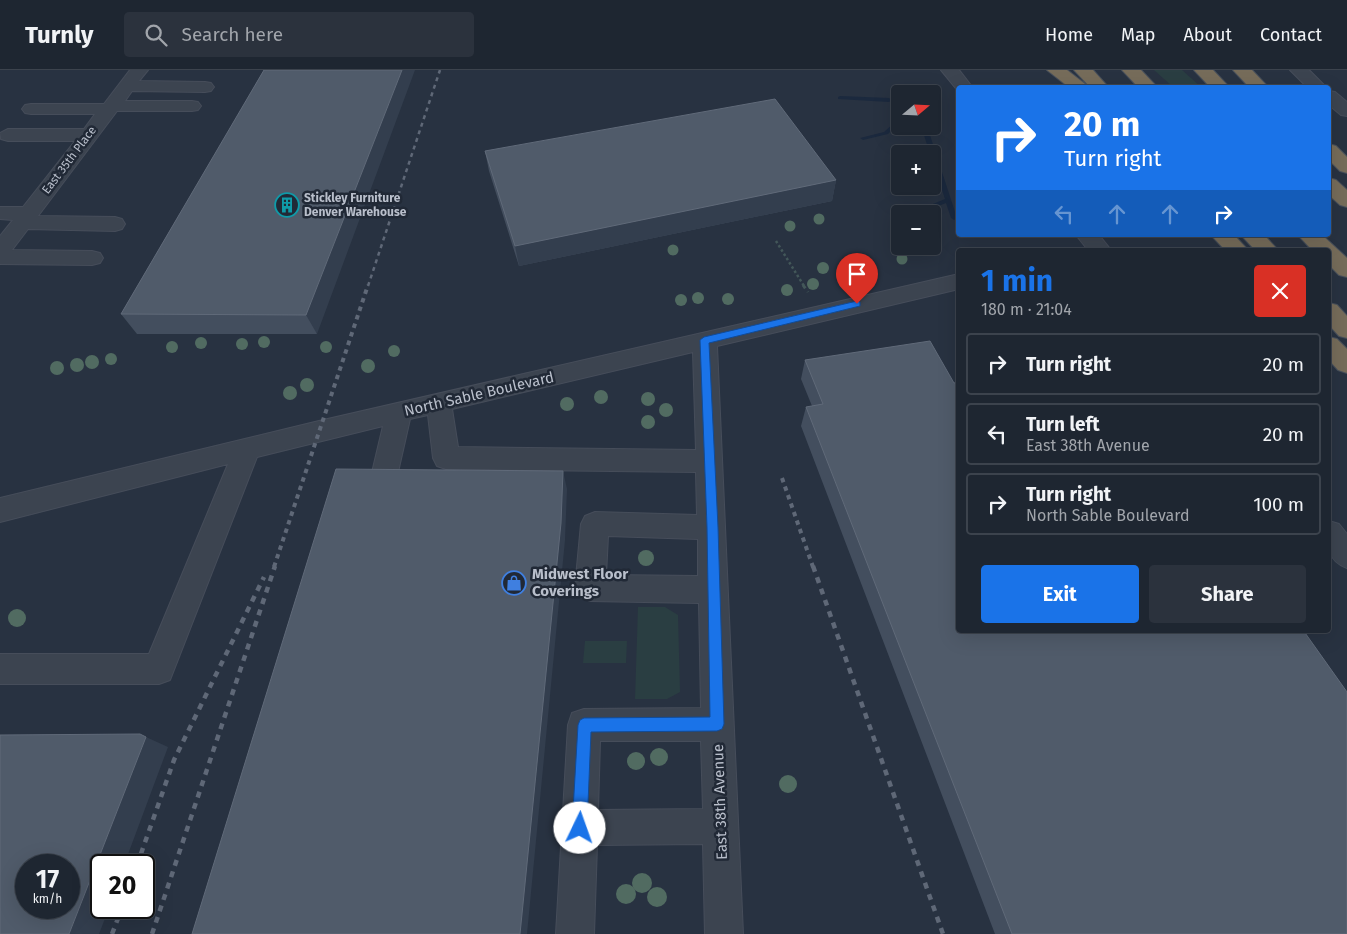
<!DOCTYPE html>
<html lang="en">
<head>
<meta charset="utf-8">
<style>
	:root { --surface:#1e2631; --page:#2b323d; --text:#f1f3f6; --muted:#a1a5ab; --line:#3c434d; --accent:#1a73e8 }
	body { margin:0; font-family:"Fira Sans",sans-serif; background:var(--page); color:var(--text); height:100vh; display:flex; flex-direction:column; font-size:19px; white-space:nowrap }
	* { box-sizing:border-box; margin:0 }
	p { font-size:16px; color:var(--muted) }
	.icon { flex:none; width:28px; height:28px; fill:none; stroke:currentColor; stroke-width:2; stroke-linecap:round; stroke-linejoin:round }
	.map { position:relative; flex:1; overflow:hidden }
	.side { position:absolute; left:956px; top:178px; width:375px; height:385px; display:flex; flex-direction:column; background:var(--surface); border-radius:5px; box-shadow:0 5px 20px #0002,0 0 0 1px var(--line) }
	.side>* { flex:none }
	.top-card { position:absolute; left:956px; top:15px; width:375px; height:152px; border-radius:5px; box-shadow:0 5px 20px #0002,0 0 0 1px var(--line); background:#1a73e8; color:#fff; overflow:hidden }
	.needle { width:32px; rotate:71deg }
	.controls { position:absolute; left:891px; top:15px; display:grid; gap:10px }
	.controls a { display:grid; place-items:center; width:50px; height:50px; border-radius:5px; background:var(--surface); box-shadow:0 5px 20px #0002,0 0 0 1px var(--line); font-size:25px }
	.speed { position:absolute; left:15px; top:784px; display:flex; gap:10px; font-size:25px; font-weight:700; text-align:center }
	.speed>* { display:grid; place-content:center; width:65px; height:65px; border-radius:50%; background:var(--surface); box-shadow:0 5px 20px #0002,0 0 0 1px var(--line); line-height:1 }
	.speed small { font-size:12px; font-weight:400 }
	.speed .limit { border:2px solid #111; border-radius:8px; background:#fff; color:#111 }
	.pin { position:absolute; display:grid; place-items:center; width:42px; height:42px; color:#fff; margin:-51px -21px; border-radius:50% 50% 50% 0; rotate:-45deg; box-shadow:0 0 5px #0007 }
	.pin .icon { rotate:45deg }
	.me { position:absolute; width:55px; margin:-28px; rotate:3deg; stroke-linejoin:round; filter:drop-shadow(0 0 4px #0008) }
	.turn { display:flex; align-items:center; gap:18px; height:105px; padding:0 25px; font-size:22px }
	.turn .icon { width:65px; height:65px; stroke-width:2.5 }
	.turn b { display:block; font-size:35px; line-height:42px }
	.lanes { display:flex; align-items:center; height:48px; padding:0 25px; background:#0003; justify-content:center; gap:25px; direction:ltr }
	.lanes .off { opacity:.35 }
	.round { display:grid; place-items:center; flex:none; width:52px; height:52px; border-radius:5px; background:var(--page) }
	.headline { display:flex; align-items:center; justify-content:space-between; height:85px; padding:0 25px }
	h1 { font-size:30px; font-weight:700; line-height:38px; color:var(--accent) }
	.button { display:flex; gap:10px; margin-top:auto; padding:10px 25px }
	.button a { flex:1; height:58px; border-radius:5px; background:var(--accent); color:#fff; font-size:20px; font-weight:700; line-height:58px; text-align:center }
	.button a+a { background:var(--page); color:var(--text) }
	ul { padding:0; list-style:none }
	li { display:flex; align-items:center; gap:15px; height:62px; margin:0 10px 8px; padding:0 15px; border:2px solid var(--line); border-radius:5px }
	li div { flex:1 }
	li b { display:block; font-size:19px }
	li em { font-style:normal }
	header { display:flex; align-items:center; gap:30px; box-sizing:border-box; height:70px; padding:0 25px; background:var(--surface); border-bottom:1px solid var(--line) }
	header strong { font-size:24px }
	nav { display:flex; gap:28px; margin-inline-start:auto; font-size:18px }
	.search { width:350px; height:45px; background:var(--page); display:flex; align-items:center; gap:12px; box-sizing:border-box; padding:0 18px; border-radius:5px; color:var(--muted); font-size:19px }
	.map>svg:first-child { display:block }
	.green { fill:#2a3e42 }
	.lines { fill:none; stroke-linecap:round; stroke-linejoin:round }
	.stream { fill:#1b293e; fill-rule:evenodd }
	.minor-casing { stroke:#464d5a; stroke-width:2 }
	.highway-casing { stroke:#474f5b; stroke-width:2 }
	.path-far1 { stroke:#435759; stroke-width:2.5; stroke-dasharray:2.5 2.5; stroke-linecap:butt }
	.path { stroke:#435759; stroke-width:3; stroke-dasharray:4 4; stroke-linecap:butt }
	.minor { fill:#3c4450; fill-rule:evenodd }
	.highway { fill:#766c5a; fill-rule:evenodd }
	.rail-far2 { stroke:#5f6877; stroke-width:2.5; stroke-dasharray:4 4; stroke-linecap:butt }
	.rail-far1 { stroke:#5f6877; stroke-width:4; stroke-dasharray:4.5 4.5; stroke-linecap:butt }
	.rail { stroke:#5f6877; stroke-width:4.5; stroke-dasharray:6 6; stroke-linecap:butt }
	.tree { fill:#516b61 }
	.wall { fill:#434e5e }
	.shaded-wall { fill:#333e4e }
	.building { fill:#505b6a; stroke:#606a79; fill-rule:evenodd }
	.route { fill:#1a73e8; stroke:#114b97 }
	.labels { text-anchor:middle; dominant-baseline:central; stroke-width:5; stroke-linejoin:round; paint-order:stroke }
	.far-street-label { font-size:12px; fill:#b9bfcb; stroke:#212936 }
	.far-poi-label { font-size:12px; font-weight:bold; fill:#b9bfcb; stroke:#212936; text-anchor:start }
	.street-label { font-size:15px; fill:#b9bfcb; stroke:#212936 }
	.poi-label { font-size:15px; font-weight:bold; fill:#b9bfcb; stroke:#212936; text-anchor:start }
</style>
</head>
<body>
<header>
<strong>Turnly</strong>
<div class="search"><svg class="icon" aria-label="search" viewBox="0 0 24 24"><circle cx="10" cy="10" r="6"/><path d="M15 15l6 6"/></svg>Search here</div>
<nav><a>Home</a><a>Map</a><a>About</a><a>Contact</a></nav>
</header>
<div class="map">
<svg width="1347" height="864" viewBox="0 0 1347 864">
	<rect width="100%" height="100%" fill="#283241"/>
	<!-- green -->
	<path class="green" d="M 1154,0 L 1182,0 L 1201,17 L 1173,17 Z
		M 638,537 L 665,537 L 678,545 L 680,622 L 667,629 L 635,629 Z
		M 585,571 L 627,571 L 626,593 L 583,593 Z"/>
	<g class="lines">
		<!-- stream -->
		<path class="stream" d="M 840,26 L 889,28 L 892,30 L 889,32 L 838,29 L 838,27 Z
			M 897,50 L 900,52 L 888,64 L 863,70 L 860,68 L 884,62 Z
			M 925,57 L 928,59 L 957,148 L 956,149 L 954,150 L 951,148 L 946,133 L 918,144 L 911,143 L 945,129 L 932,91 L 932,84 L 930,84 L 922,59 Z"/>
		<!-- minor casing -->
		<g class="minor-casing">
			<path id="minor" d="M 130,0 L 148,0 L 139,11 L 205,12 L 211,13 L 214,17 L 211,21 L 205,22 L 132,21 L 125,31 L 192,31 L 198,32 L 201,36 L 198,40 L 192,41 L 117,41 L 38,146 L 115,147 L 122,149 L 125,154 L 122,159 L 115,161 L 28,159 L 12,180 L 92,181 L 100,183 L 103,188 L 100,193 L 92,195 L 0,194 L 0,166 L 13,150 L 0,149 L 0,137 L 23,137 L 75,71 L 8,71 L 1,69 L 0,63 L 8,59 L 84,59 L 95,44 L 31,44 L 25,43 L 22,39 L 25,35 L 31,34 L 104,34 Z
				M 941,0 L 959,0 L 973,18 L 959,18 L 959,22 Z
				M 1290,0 L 1309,0 L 1327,18 L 1308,18 Z
				M 1329,21 L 1335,22 L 1347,32 L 1347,46 L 1341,45 L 1329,35 Z
				M 1076,165 L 1099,165 L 1111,180 L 1088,180 Z
				M 959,204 L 959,219 L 717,276 L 743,864 L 705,864 L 703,774 L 597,775 L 594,864 L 556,864 L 568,655 L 572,643 L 584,639 L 701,638 L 699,533 L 590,531 L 580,527 L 575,518 L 581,454 L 585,446 L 595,442 L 697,445 L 696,402 L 446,399 L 437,396 L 433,388 L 428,345 L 410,349 L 396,411 L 393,419 L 383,422 L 373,419 L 370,411 L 383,356 L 257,387 L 170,610 L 159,614 L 0,614 L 0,584 L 149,584 L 228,394 L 0,452 L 0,428 L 319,351 ZM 693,282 L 696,380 L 458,377 L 452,339 ZM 608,466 L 698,469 L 698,506 L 606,505 ZM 600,671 L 701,671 L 703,739 L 598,740 Z
				M 1329,451 L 1339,454 L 1347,464 L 1347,498 C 1324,489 1328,472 1329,451 Z"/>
		</g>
		<!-- highway casing -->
		<g class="highway-casing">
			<path id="highway" d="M 1047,0 L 1067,0 L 1085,14 L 1082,18 L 1070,18 Z
				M 1074,0 L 1093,0 L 1109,18 L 1091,18 Z
				M 1122,0 L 1141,0 L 1158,18 L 1139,18 Z
				M 1194,0 L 1213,0 L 1230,18 L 1211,18 Z
				M 1233,0 L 1252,0 L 1269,18 L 1250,18 Z
				M 1329,74 L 1336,76 L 1347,87 L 1347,103 L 1340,101 L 1329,90 Z
				M 1329,108 L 1336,110 L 1347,120 L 1347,137 L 1340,135 L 1329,125 Z
				M 1211,165 L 1234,165 L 1248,180 L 1225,180 Z
				M 1241,165 L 1264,165 L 1278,180 L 1255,180 Z
				M 1298,165 L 1322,165 L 1347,188 L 1347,207 L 1339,205 L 1329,195 L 1329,180 L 1312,180 Z
				M 1329,233 L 1337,235 L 1347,246 L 1347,268 L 1339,266 L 1329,255 Z
				M 1329,267 L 1337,269 L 1347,279 L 1347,303 L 1338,300 L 1329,290 Z"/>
		</g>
		<!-- path-far1 -->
		<path class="path-far1" d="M 776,171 L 804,216"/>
		<!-- path -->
		<path class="path" d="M 803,215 L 808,222"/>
		<!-- minor -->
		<use href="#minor" class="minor"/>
		<!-- highway -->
		<use href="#highway" class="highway"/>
		<!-- rail-far2 -->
		<path class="rail-far2" d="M 368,216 L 440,0"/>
		<!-- rail-far1 -->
		<path class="rail-far1" d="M 782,408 L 813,497
			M 274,497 L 368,215"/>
		<!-- rail -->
		<path class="rail" d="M 813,496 L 943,864
			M 137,795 L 174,690 L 264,507
			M 112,864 L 122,838
			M 152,864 L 275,496"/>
	</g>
	<!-- trees -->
	<g class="tree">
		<circle cx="819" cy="149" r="5.5"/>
		<circle cx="790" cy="156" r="5.5"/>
		<circle cx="673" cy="180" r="5.5"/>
		<circle cx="902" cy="189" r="5.5"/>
		<circle cx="823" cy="198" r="6"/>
		<circle cx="862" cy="198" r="6"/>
		<circle cx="842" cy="205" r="6"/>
		<circle cx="813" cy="214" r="6"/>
		<circle cx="787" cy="220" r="6"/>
		<circle cx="698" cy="228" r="6"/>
		<circle cx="728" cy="229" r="6"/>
		<circle cx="681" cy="230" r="6"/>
		<circle cx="264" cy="272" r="6"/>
		<circle cx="201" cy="273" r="6"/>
		<circle cx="242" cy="274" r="6"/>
		<circle cx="172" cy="277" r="6"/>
		<circle cx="326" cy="277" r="6"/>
		<circle cx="394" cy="281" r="6"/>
		<circle cx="111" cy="289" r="6"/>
		<circle cx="92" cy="292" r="7"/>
		<circle cx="77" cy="295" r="7"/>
		<circle cx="368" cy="296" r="7"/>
		<circle cx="57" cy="298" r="7"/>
		<circle cx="307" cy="315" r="7"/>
		<circle cx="290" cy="323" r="7"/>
		<circle cx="601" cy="327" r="7"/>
		<circle cx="648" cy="329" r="7"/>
		<circle cx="567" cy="334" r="7"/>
		<circle cx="666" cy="340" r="7"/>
		<circle cx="648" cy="352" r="7"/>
		<circle cx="646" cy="488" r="8"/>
		<circle cx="17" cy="548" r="9"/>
		<circle cx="659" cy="687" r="9"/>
		<circle cx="636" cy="691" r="9"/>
		<circle cx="788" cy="714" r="9"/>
		<circle cx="642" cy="813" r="10"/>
		<circle cx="626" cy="824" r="10"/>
		<circle cx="657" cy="827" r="10"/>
	</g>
	<!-- wall -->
	<path class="wall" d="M 264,0 L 317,264 L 137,264 L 121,244 Z
		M 485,81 L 836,110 L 832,131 L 519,196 L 489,101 Z
		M 805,290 L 954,313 L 1347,864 L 995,864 L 801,356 L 806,337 L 812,336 L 801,309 Z"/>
	<!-- shaded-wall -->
	<path class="shaded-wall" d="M 402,0 L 415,0 L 317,264 L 306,245 Z
		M 836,110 L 832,131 L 519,196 L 515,176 Z
		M 563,401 L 567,419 L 565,470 L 527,864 L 520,864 Z
		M 146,667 L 168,677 L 124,795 L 101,795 L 101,838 L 109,838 L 99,864 L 69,864 Z"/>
	<!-- building -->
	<path class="building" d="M 264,0 L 402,0 L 306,245 L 121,244 Z
		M 775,29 L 836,110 L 515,176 L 485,81 Z
		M 930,271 L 954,313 L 959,312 L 959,560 L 1303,560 L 1347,622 L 1347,864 L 1012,864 L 806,337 L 823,334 L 805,290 Z
		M 336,399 L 563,401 L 561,453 L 520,864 L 192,864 Z
		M 140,664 L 146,667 L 69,864 L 0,864 L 0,665 ZM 26,795 L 69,795 L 69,838 L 26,838 Z"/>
	<!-- route -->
	<path class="route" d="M 857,231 L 860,232 L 860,236 L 709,273 L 718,457 L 724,654 L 722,659 L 717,661 L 591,662 L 587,758 L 585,763 L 580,765 L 574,763 L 572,758 L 578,655 L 580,650 L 584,648 L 710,647 L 707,457 L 700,270 L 704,267 Z"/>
	<!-- icons -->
	<defs>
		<g id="building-ring" transform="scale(1.25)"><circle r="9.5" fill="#212936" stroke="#0f9aa8" stroke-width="1.5"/><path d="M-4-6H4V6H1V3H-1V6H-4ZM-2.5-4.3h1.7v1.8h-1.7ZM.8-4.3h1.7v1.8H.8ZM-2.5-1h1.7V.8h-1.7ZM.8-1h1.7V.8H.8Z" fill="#0f9aa8"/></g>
		<g id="shop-ring" transform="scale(1.25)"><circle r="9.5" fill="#212936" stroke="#3f7fe0" stroke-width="1.5"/><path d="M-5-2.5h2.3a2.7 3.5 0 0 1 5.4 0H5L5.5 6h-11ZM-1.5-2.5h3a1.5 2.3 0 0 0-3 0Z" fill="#3f7fe0"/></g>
	</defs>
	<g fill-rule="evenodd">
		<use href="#building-ring" x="287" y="135"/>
		<use href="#shop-ring" x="514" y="513"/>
	</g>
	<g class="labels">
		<!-- far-street labels -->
		<g class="far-street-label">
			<text transform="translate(69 90) rotate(-53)">East 35th Place</text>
		</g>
		<!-- far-poi labels -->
		<g class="far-poi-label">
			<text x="304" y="128">Stickley Furniture<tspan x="304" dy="14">Denver Warehouse</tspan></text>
		</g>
		<!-- street labels -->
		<g class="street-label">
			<text transform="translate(479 324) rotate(-13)">North Sable Boulevard</text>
			<text transform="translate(720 732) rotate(-92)">East 38th Avenue</text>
		</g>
		<!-- poi labels -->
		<g class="poi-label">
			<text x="532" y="504">Midwest Floor<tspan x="532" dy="17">Coverings</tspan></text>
		</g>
	</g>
</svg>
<div class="controls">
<a><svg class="needle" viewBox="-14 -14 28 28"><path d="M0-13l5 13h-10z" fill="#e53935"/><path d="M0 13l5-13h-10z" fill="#a1a5ab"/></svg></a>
<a>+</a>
<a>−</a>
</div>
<div class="speed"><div>17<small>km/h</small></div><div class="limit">20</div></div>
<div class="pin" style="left:857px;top:234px;background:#d93025"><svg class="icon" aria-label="arrive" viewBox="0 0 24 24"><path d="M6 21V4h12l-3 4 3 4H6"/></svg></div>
<svg class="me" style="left:580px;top:758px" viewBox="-20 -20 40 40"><circle r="19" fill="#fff"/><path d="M0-13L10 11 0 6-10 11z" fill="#1a73e8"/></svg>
<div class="top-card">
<div class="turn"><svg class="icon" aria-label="right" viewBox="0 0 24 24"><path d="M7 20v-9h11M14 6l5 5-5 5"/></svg><div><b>20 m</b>Turn right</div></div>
<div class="lanes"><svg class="icon off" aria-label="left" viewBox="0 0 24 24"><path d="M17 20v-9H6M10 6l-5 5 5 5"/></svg><svg class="icon off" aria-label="ahead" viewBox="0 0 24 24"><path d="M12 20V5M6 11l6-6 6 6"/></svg><svg class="icon off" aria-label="ahead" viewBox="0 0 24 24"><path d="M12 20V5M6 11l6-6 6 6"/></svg><svg class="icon" aria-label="right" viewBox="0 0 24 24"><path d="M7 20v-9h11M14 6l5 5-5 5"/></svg></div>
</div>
<section class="side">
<div class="headline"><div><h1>1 min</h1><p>180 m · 21:04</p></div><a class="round" style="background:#d93025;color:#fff"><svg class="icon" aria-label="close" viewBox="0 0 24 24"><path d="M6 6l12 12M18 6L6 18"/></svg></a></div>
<ul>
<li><svg class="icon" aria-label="right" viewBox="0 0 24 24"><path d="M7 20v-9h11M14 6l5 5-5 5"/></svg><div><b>Turn right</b></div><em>20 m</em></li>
<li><svg class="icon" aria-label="left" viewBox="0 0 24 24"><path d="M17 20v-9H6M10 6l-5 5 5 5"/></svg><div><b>Turn left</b><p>East 38th Avenue</p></div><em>20 m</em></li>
<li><svg class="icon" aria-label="right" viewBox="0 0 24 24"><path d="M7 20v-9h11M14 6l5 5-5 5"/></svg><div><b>Turn right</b><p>North Sable Boulevard</p></div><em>100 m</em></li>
</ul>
<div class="button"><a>Exit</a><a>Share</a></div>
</section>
</div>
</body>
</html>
